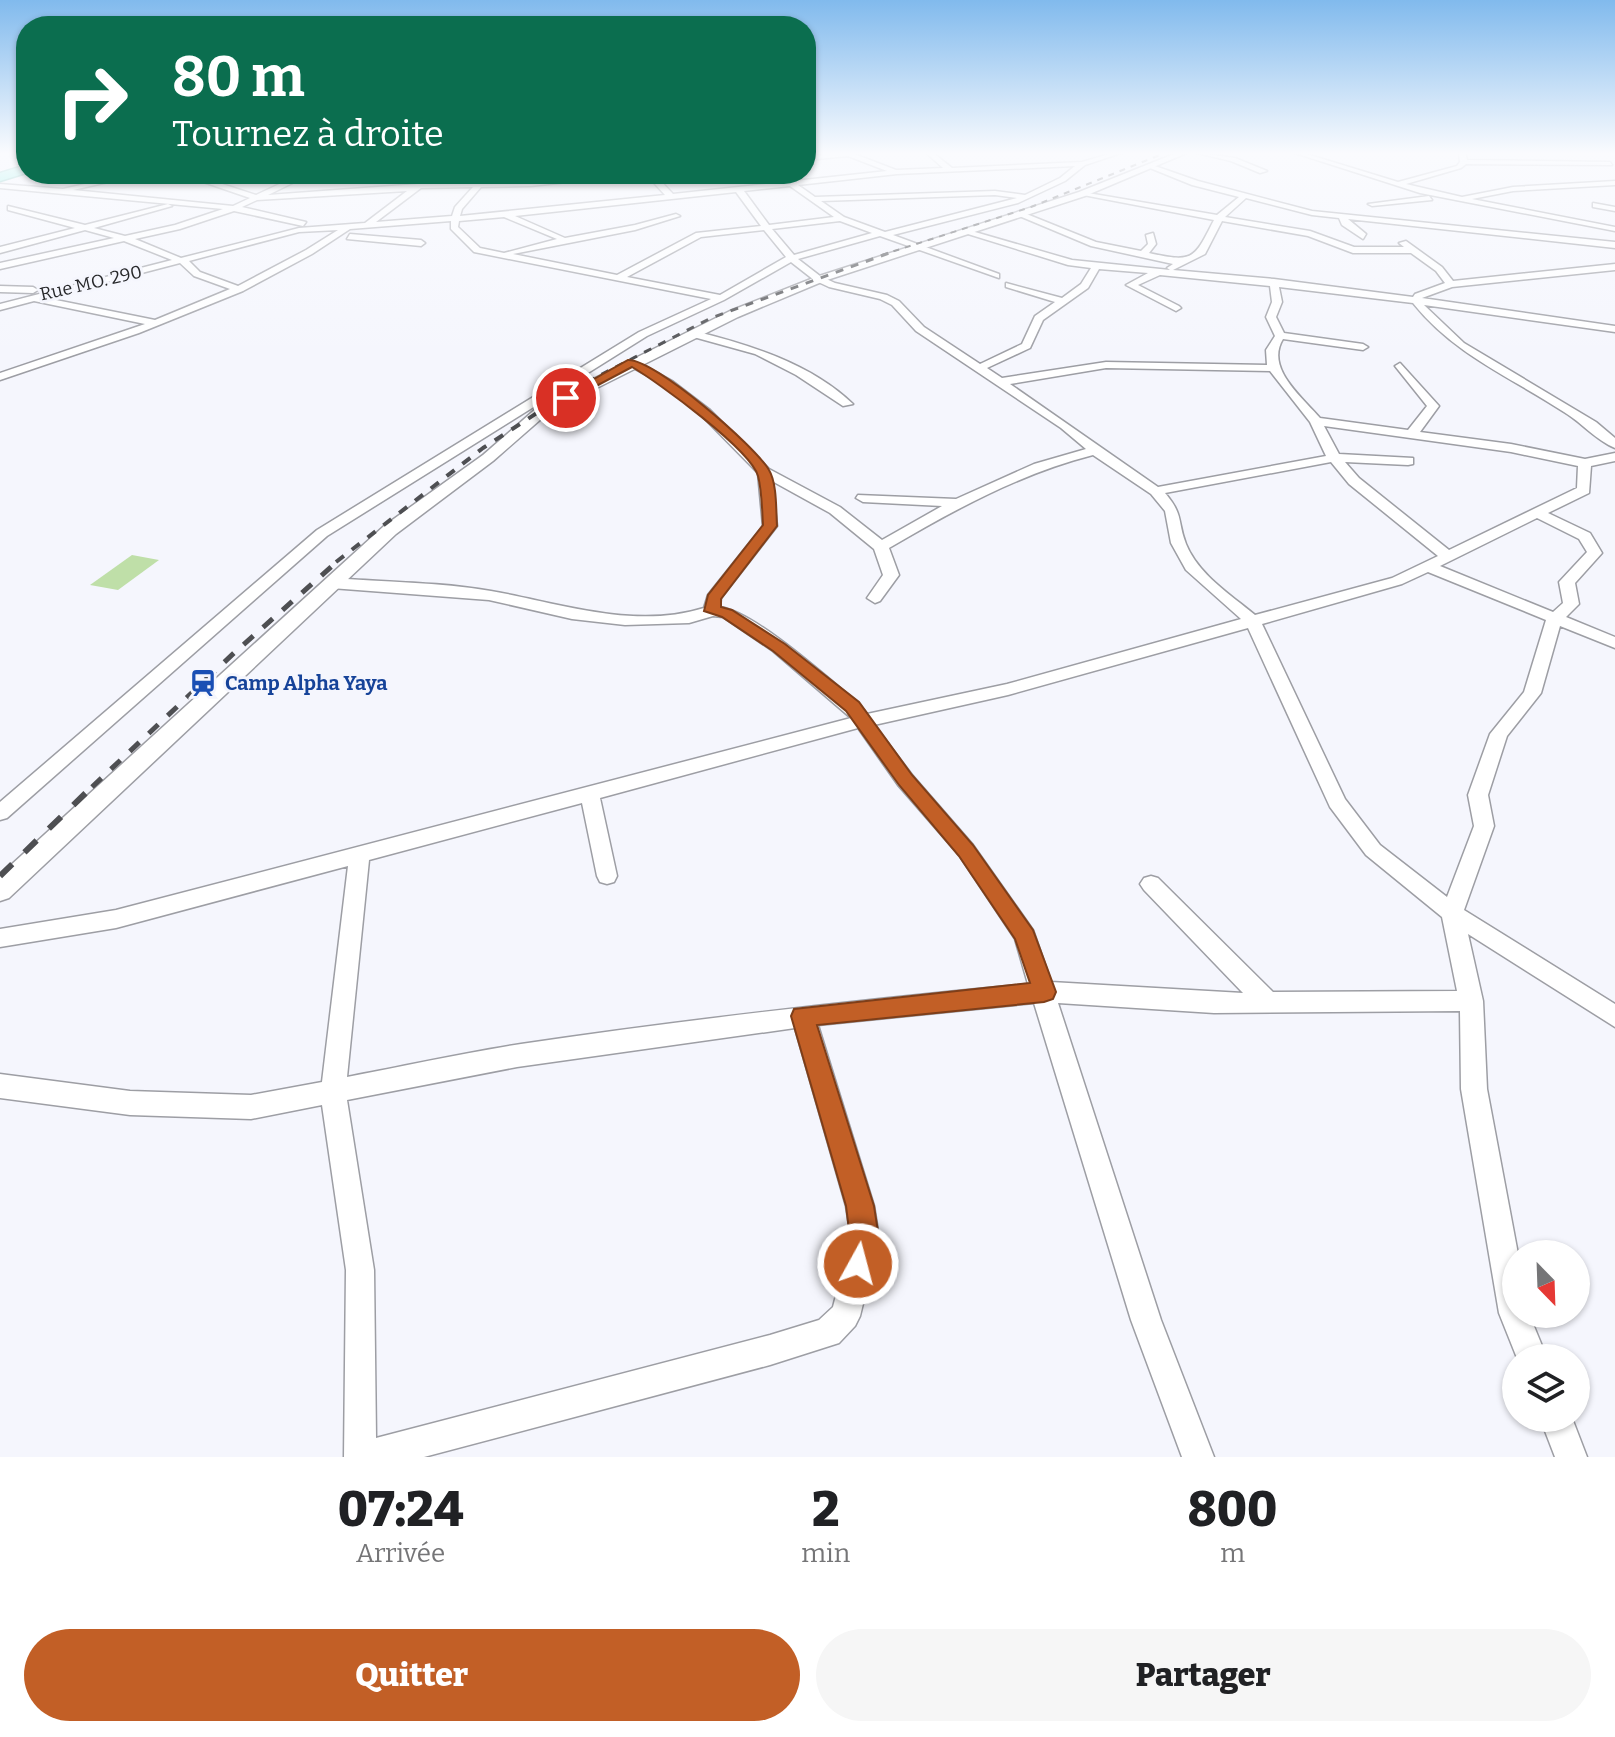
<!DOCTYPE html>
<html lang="fr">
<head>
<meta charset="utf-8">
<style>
	:root { --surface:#fff; --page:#f6f6f6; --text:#202124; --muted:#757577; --accent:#c25f26 }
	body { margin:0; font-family:Bitter,serif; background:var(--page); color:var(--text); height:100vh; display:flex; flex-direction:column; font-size:30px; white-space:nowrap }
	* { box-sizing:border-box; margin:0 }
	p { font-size:26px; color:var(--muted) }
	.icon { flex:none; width:44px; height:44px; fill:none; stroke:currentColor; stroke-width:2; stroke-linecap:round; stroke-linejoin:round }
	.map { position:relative; height:1457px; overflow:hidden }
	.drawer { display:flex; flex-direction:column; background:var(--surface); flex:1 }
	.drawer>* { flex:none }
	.banner { position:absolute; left:16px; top:16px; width:800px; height:168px; border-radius:32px; box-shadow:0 2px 6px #0004; background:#0b6e4f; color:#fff; overflow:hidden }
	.needle { width:52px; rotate:157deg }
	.fabs { position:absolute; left:1502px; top:1240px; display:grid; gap:16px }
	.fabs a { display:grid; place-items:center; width:88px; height:88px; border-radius:50%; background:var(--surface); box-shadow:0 2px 6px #0004; font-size:40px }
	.pin { position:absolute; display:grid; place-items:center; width:68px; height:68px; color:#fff; margin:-34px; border:4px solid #fff; border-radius:50%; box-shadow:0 2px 8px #0007 }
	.me { position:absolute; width:88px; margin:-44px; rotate:7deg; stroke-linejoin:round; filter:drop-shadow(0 0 6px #0008) }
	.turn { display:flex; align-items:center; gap:28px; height:168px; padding:0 24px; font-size:36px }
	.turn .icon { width:104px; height:104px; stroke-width:2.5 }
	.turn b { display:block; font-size:56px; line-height:68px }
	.eta { display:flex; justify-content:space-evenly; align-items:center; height:136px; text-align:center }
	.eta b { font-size:48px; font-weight:800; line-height:56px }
	.cta { display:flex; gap:16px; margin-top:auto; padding:16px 24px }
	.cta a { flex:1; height:92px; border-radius:48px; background:var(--accent); color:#fff; font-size:32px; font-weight:800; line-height:92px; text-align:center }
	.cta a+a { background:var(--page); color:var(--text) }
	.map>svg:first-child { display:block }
	.green { fill:#bfdfa8 }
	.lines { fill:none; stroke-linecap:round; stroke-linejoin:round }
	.minor-casing { stroke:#9d9ea4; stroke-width:3 }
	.tertiary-casing { stroke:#9d9ea4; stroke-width:3 }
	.trunk-casing { stroke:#30a595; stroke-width:3 }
	.minor { fill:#fff; fill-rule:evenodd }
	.tertiary { fill:#fff; fill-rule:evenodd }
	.trunk { fill:#5eeed8; fill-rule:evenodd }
	.rail-far4 { stroke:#4e4f52; stroke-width:2; stroke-dasharray:6 6; stroke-linecap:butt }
	.rail-far3 { stroke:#4e4f52; stroke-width:3; stroke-dasharray:8 8; stroke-linecap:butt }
	.rail-far2 { stroke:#4e4f52; stroke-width:4; stroke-dasharray:10 10; stroke-linecap:butt }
	.rail-far1 { stroke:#4e4f52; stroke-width:5; stroke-dasharray:13 13; stroke-linecap:butt }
	.rail { stroke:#4e4f52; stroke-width:6; stroke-dasharray:17 17; stroke-linecap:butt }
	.route { fill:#c25f26; stroke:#7e3e19; stroke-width:2 }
	.labels { text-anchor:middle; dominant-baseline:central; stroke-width:6; stroke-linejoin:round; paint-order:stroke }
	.far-street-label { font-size:18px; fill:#27282a; stroke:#f5f6fd }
	.transit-label { font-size:20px; font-weight:bold; fill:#164399; stroke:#f5f6fd; text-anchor:start }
</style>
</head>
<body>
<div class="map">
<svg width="1615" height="1457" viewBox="0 0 1615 1457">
	<rect width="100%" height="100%" fill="#f5f6fd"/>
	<!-- green -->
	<path class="green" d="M 132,555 L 159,560 L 118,590 L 90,585 Z"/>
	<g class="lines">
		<!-- minor casing -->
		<g class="minor-casing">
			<path id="minor" d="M 841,152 L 849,152 L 896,170 L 943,168 L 925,152 L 932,152 L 952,168 L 1082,162 L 1116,152 L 1124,152 L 1085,165 L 1065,181 L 1018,203 L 893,235 L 999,274 L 999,278 L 880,236 L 798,259 L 820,276 L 835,283 L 887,295 L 899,301 L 924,327 L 980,364 L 1022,344 L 1035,316 L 1055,302 L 1006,287 L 1006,283 L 1062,298 L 1081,284 L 1091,268 L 1068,265 L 968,234 L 968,230 L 1072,260 L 1170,270 L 1167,268 L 1173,264 L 1091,246 L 1017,215 L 1024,213 L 1096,242 L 1141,251 L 1148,244 L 1146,235 L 1153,233 L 1156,244 L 1149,253 C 1194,263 1194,259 1214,220 L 1078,194 L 1082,192 L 1217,215 L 1239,197 L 1192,185 L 1150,168 L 1152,165 L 1198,181 L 1312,211 L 1615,242 L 1615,248 L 1348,219 L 1366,234 L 1363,239 L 1342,225 L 1339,218 L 1312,215 L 1246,198 L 1225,217 L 1310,231 L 1354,247 L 1404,247 L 1399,243 L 1406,241 L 1442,267 L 1453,281 L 1615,264 L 1615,270 L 1452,287 L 1422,298 L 1615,326 L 1615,332 L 1424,305 L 1464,343 L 1596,422 L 1615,438 L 1615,448 C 1597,441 1581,422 1564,412 C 1509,376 1456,356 1413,303 L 1279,287 L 1282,302 L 1276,317 L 1284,333 L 1363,344 L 1368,347 L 1363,350 L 1283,339 C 1265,368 1302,397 1320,418 L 1408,430 L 1427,406 L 1395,366 L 1400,363 L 1439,406 L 1420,432 L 1511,444 L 1585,459 L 1615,453 L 1615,461 L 1591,466 L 1589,493 L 1548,513 L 1590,533 L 1602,553 L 1575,583 L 1579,604 L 1566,617 L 1615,637 L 1615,648 L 1560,626 L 1541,693 L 1507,736 L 1488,795 L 1494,826 L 1464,910 L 1615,1004 L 1615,1027 L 1468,934 L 1483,1001 L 1487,1089 L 1518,1254 L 1516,1314 L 1529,1314 L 1547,1358 L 1517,1358 L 1499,1313 L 1461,1089 L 1460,1011 L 1214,1013 L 1058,1003 L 1161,1320 L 1214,1457 L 1182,1457 L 1131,1320 L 1034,1003 L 818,1025 L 874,1206 L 879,1238 L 860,1316 L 855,1326 L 839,1343 L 770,1365 L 424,1457 L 344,1457 L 346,1270 L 322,1105 L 251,1119 L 130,1115 L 0,1098 L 0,1074 L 130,1091 L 251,1095 L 322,1082 L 348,866 L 116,928 L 0,947 L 0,929 L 116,910 L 851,718 L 773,651 L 723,617 L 713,616 L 689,623 L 625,625 L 572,619 L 489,600 L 331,588 L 323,583 L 331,578 C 384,582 439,582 491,591 C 560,603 634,630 704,608 L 708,595 L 763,526 L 758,473 L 702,416 L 664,385 L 628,365 L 628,361 L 636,361 L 672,381 L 710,410 L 769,469 L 840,507 L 882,540 L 942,506 L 863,502 L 856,498 L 858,495 L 956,499 L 1034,464 L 1086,449 L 1061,428 L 916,331 L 892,305 L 880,299 L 829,287 L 814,280 L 791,262 L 724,300 L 647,336 L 327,536 L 7,818 L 0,820 L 0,802 L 317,530 L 639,332 L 711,299 L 474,252 L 451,229 L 451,221 L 350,229 L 312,254 L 243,291 L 139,333 L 0,380 L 0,373 L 145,324 L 34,301 L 0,310 L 0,304 L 172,260 L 124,241 L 0,269 L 0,263 L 114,238 L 85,230 L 0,253 L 0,247 L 75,228 L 8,210 L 8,206 L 85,225 L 168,204 L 172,206 L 94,228 L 125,236 L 175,225 L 223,209 L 0,188 L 0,184 L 63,189 L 129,174 L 143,174 L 73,190 L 233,206 L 250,198 L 180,174 L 191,174 L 212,181 L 277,174 L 219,183 L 256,195 L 301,174 L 311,174 L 268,195 L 419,184 L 531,182 L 638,174 L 531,186 L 481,187 L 462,209 L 460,216 L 665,195 L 646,174 L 654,174 L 673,194 L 887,171 L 848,156 L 806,160 L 806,156 ZM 1075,166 L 1060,178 L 1025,195 L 995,191 L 815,197 L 798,185 L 897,174 ZM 790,186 L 834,217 L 769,225 L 744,191 ZM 473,187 L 455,207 L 452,216 L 376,222 L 421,188 ZM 407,191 L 365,223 L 299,228 L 181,258 L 135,239 L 180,229 L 234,211 L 303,226 L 306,222 L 242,207 L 257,200 ZM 736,192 L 761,226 L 696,233 L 617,275 L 513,254 L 635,230 L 680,216 L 676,214 L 635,225 L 565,238 L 515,216 ZM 995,195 L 1017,198 L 885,232 L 844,217 L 821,201 ZM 504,217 L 557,239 L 504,253 L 480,248 L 458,227 L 459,221 ZM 840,221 L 872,233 L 794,255 L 772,229 ZM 1222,221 L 1308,236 L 1353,253 L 1411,253 L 1436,271 L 1445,283 L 1415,294 L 1413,297 L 1274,279 L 1173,270 L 1205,254 ZM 338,230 L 306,250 L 238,286 L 200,272 L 189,261 L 299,232 ZM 764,230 L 786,257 L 720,295 L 627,277 L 701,237 ZM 180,263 L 194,276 L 230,289 L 155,320 L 46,298 ZM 1099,269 L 1148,273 L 1126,285 L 1176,311 L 1181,308 L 1179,306 L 1138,285 L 1160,275 L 1270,286 L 1272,302 L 1266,317 L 1275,336 L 1266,350 L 1267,365 L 1106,362 L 1002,378 L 987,368 L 1030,348 L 1043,320 L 1088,288 ZM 1106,368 L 1270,371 L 1310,422 L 1326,456 L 1158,487 L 1010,384 ZM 1324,426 L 1511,452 L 1578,466 L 1577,488 L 1449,550 L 1359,478 L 1345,462 L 1408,465 L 1413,464 L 1413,458 L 1339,454 ZM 1093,455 L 1151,494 L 1165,511 L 1171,543 L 1186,570 L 1241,619 L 1007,684 L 867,714 L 858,703 C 829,679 755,612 720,607 L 721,598 L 777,526 L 772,481 L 830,513 L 874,549 L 883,575 L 867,598 L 875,603 L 880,601 L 899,575 L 889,548 C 954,510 1019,474 1093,455 ZM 1331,462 L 1349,484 L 1438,556 L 1392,578 L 1255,615 C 1231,595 1198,574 1186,544 C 1177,521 1184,515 1165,493 ZM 1537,518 L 1579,539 L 1587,552 L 1559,582 L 1563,603 L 1553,612 L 1440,566 ZM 1428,572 L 1546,620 L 1524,692 L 1490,734 L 1468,795 L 1474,826 L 1447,897 L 1380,845 L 1345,799 L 1262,624 L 1402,584 ZM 1248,628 L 1330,807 L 1366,855 L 1442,917 L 1457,991 L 1273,992 L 1158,878 L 1151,876 L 1144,878 L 1140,884 L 1144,890 L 1243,993 L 1051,982 L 1033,930 L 973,845 L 912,775 L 874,725 L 1008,695 ZM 858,728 L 898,785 L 959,855 L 1015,939 L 1028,984 C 859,1000 690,1019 521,1044 C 463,1053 405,1066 347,1077 L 369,860 L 582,803 L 597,876 L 600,882 L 607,884 L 614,882 L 617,876 L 600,798 ZM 795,1028 L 846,1206 L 851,1238 L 833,1307 L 819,1320 L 770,1335 L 376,1438 L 374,1270 L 347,1100 L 517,1067 Z
				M 1193,152 L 1235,158 L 1267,171 L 1260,173 L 1231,161 Z
				M 1292,152 L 1300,152 L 1398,182 L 1457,166 L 1460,162 L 1459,152 L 1465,152 L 1467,160 L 1610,162 L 1612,165 L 1466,164 L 1461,168 L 1406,184 L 1462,197 L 1513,187 L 1615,181 L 1615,185 L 1513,191 L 1472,199 L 1615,227 L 1615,231 L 1420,193 Z
				M 1429,196 L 1432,200 L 1372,206 L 1368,204 Z
				M 1593,203 L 1615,207 L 1615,211 L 1593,207 Z
				M 350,234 L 421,240 L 425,243 L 421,246 L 347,239 Z
				M 0,286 L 33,287 L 38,290 L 33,293 L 0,292 Z
				M 694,331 C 750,345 810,363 853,404 L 843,406 L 796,375 L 755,354 L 690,336 L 689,334 Z
				M 1540,1418 L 1572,1418 L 1587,1457 L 1555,1457 Z"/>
		</g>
		<!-- tertiary casing -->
		<g class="tertiary-casing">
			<path id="tertiary" d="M 1179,152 L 1189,152 L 1085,196 L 824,281 L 738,317 L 549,412 L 493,461 L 396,534 L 9,898 L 0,901 L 0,875 L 384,526 L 483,455 L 539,406 L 730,311 L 816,277 L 1079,192 Z"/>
		</g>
		<!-- trunk casing -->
		<g class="trunk-casing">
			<path id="trunk" d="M 26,165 L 26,173 L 0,181 L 0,173 Z"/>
		</g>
		<!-- minor -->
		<use href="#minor" class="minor"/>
		<!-- tertiary -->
		<use href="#tertiary" class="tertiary"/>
		<!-- trunk -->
		<use href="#trunk" class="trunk"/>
		<!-- rail-far4 -->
		<path class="rail-far4" d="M 882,255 L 1031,207 L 1167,152"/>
		<!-- rail-far3 -->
		<path class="rail-far3" d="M 573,389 L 711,318 L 889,253"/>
		<!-- rail-far2 -->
		<path class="rail-far2" d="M 336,562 L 483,448 L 577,387"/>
		<!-- rail-far1 -->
		<path class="rail-far1" d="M 92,787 L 234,653 L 339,560"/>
		<!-- rail -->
		<path class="rail" d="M 0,876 L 94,785"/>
	</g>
	<!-- sky -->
	<linearGradient id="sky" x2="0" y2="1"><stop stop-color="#81baed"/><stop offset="0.43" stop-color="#fafbfe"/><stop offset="1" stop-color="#fafbfe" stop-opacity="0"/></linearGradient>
	<rect width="1615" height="356" fill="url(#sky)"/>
	<!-- route -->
	<path class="route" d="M 628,360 C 655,359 755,446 769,470 C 777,483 776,510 777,526 L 721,599 L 721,607 L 732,610 L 785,644 L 859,702 L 912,775 L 973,845 L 1033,930 L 1056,992 L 1053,999 L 1044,1002 L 817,1025 L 874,1206 L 879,1238 L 868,1274 L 858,1278 L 848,1274 L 844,1264 L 850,1238 L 846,1206 L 791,1016 L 794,1009 L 1030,983 L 1015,939 L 959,856 L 899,785 L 846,711 L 773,651 L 722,617 L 704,611 L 708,595 L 763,525 C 762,510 762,491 758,476 C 751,450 658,382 632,367 L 570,400 L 560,398 Z"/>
	<!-- icons -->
	<defs>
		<g id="station-bare" transform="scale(2.16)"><path d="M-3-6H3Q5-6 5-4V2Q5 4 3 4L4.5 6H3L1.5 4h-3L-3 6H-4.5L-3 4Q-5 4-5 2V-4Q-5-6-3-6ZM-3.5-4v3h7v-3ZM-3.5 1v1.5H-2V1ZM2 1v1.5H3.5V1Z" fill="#1a4fb4" stroke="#f5f6fd" stroke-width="2.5" paint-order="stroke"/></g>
	</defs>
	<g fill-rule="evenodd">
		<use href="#station-bare" x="203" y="683"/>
	</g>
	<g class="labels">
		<!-- far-street labels -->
		<g class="far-street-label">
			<text transform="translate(91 283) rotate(-13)">Rue MO. 290</text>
		</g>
		<!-- transit labels -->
		<g class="transit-label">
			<text x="225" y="683">Camp Alpha Yaya</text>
		</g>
	</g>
</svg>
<div class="fabs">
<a><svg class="needle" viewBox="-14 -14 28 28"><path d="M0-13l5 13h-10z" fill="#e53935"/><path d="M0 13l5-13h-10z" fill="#757577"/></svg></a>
<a><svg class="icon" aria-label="layers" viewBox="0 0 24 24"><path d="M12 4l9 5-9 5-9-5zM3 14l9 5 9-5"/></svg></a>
</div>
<div class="pin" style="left:566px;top:398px;background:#d93025"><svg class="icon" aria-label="arrive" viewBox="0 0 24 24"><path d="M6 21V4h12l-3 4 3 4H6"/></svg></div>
<svg class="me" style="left:858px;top:1264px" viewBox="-20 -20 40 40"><circle r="17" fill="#c25f26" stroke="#fff" stroke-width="3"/><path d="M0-11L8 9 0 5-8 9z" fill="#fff"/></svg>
<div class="banner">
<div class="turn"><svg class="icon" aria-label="right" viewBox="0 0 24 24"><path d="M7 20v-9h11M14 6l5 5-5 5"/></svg><div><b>80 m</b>Tournez à droite</div></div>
</div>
</div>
<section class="drawer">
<div class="eta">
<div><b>07:24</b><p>Arrivée</p></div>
<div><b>2</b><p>min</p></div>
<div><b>800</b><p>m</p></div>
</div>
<div class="cta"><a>Quitter</a><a>Partager</a></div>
</section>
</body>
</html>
